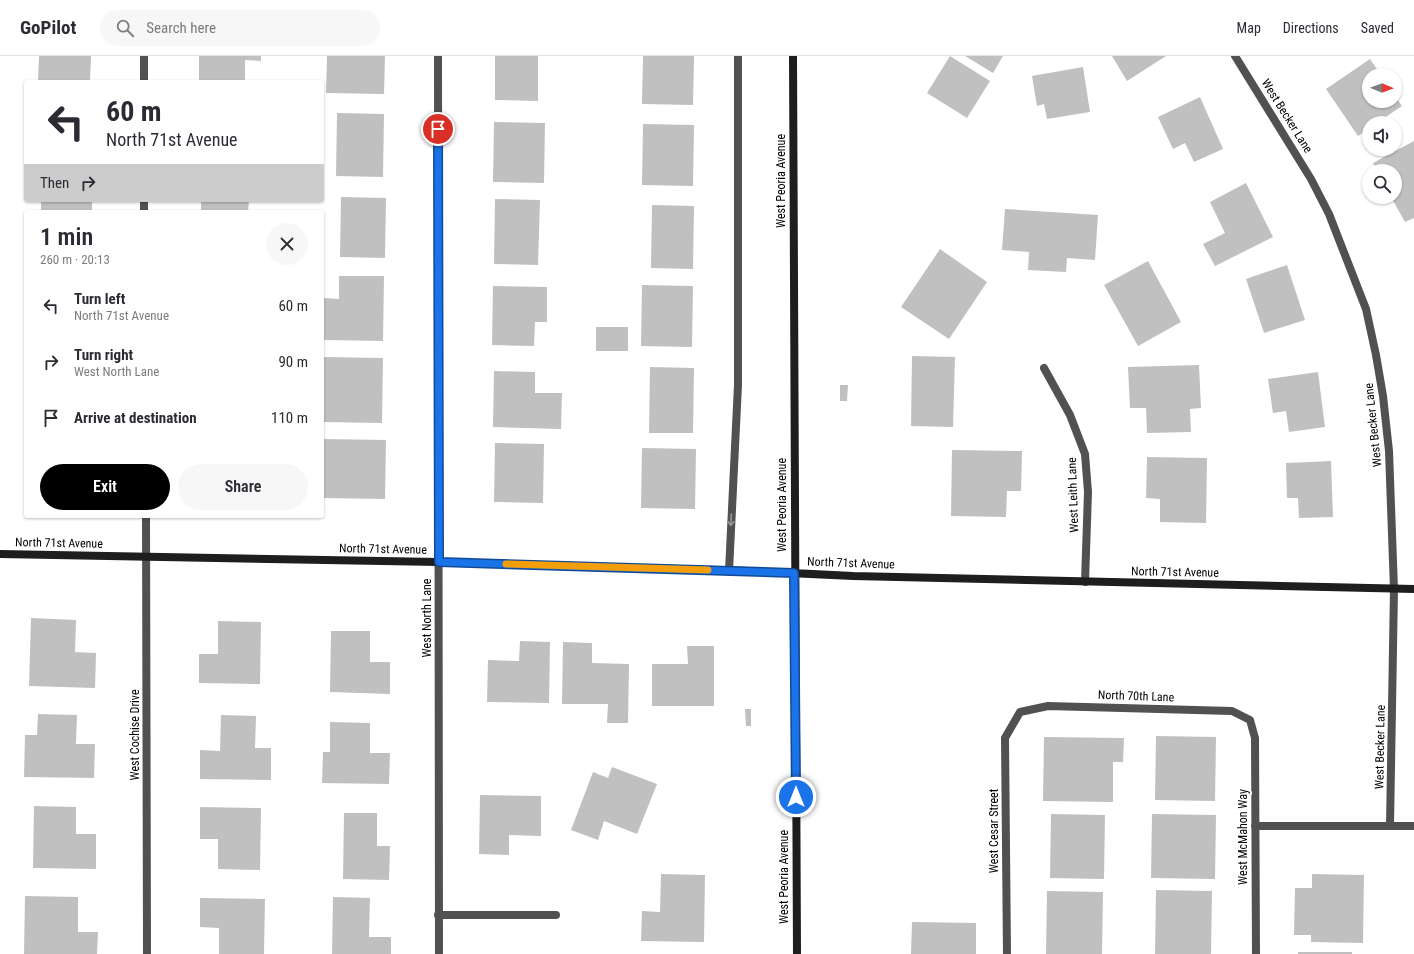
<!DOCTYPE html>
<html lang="en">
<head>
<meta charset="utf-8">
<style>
	:root { --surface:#fff; --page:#f7f7f7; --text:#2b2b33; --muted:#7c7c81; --line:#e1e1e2; --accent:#000 }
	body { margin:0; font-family:"Roboto Condensed",sans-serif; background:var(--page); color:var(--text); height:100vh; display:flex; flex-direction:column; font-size:15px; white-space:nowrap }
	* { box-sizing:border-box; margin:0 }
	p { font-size:13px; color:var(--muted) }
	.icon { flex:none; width:22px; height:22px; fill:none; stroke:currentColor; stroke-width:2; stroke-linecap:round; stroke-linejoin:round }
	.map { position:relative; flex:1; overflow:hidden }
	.sheet { position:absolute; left:24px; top:154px; width:300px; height:308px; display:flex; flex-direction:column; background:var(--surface); border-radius:4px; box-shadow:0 1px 3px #0004 }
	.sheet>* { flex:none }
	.guide { position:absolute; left:24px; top:24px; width:300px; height:122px; border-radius:4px; box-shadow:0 1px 3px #0004; background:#fff; color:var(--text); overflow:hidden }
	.needle { width:26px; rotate:91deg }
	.buttons { position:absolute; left:1362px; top:12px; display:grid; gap:8px }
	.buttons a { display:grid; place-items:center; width:40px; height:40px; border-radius:50%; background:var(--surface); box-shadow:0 1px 3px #0004; font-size:20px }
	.pin { position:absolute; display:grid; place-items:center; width:34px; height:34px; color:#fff; margin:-17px; border:2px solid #fff; border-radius:50%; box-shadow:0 1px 4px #0007 }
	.me { position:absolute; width:44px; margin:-22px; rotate:0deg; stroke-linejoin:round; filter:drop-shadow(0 0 3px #0008) }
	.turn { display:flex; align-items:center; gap:14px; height:84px; padding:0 16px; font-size:18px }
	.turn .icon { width:52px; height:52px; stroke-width:2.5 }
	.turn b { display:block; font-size:28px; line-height:34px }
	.then { display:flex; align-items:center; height:38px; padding:0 16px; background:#0003; gap:8px; font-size:15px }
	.round { display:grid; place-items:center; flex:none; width:42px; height:42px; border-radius:21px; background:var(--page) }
	.head { display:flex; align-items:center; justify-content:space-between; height:68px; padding:0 16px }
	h1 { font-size:24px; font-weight:600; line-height:30px }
	.cta { display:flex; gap:8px; margin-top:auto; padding:8px 16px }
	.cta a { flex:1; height:46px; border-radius:24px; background:var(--accent); color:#fff; font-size:16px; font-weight:600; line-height:46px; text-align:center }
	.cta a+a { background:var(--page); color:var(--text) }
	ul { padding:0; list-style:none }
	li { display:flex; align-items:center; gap:12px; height:56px; padding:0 16px }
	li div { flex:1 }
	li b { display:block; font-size:15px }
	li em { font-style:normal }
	header { display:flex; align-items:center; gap:24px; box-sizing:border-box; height:56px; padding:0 20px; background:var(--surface); border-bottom:1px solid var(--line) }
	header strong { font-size:19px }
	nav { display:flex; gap:22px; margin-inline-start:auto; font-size:14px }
	.search { width:280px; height:36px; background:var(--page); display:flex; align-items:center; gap:10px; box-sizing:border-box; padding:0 14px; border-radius:22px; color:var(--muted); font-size:15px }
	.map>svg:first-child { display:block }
	.building { fill:#c0c0c0 }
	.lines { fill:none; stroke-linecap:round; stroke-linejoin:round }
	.street { stroke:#515151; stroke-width:8 }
	.secondary { stroke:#1e1e1e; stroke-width:8 }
	.oneway { stroke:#979797 }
	.route-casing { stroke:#114b97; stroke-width:10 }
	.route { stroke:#1a73e8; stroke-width:7 }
	.slow { stroke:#f59e0b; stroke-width:7 }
	.labels { text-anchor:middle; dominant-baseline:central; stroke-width:4; stroke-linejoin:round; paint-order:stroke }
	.street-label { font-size:12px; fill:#000; stroke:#fff }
</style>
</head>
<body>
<header>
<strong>GoPilot</strong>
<div class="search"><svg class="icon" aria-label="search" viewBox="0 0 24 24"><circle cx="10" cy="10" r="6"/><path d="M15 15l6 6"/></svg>Search here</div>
<nav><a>Map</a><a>Directions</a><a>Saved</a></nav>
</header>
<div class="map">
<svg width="1414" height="898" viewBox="0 0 1414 898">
	<rect width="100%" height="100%" fill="#fff"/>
	<!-- building -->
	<path class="building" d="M 39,0 L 91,0 L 90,26 L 38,26 Z
		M 199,0 L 261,0 L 261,5 L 245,4 L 245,26 L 199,26 Z
		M 327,0 L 385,0 L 384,38 L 326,37 Z
		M 495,0 L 538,0 L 538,45 L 495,44 Z
		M 643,0 L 694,0 L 693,49 L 642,48 Z
		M 950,0 L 990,25 L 967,62 L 927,37 Z
		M 965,0 L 1003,0 L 993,17 Z
		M 1112,0 L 1166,0 L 1127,25 Z
		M 1370,3 L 1381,19 L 1369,19 L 1369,45 L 1395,45 L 1395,40 L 1402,50 L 1377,67 L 1369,67 L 1369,73 L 1358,80 L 1326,33 Z
		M 1083,11 L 1090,56 L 1047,63 L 1044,48 L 1037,50 L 1032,20 Z
		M 1200,41 L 1223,93 L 1194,106 L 1185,87 L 1173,93 L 1158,61 Z
		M 337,57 L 384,58 L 383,121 L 336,120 Z
		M 494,66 L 545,67 L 544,127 L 493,126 Z
		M 643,68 L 694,69 L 693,130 L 642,129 Z
		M 1414,85 L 1414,162 L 1405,166 L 1391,141 L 1395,141 L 1395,115 L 1377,115 L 1373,107 Z
		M 1246,127 L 1273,181 L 1215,210 L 1203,188 L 1225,177 L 1210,146 Z
		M 341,141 L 386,142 L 385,202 L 340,201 Z
		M 495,143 L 540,144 L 538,209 L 494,208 Z
		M 41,144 L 92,144 L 92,156 L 41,156 Z
		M 201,144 L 249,144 L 248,156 L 201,156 Z
		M 652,149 L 694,150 L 693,213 L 651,212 Z
		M 1005,153 L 1098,159 L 1095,204 L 1067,202 L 1066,216 L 1028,214 L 1029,196 L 1002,194 Z
		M 940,193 L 987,226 L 949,283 L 901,251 Z
		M 1148,205 L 1181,266 L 1138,290 L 1104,229 Z
		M 1287,209 L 1305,264 L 1264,277 L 1246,223 Z
		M 339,220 L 384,220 L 383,285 L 323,284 L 324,242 L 339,243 Z
		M 642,229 L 693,230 L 692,291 L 641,290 Z
		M 493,230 L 547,231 L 547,266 L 535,266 L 534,290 L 492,289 Z
		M 596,271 L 628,271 L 628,295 L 596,295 Z
		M 912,300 L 955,301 L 953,371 L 911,370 Z
		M 324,301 L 383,302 L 382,367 L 322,366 Z
		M 1199,309 L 1201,352 L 1190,353 L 1191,376 L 1147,377 L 1146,352 L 1130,352 L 1128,311 Z
		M 650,311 L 694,312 L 693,377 L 649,377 Z
		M 494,315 L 535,316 L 535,337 L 562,337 L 561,373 L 493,371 Z
		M 1318,316 L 1325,371 L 1289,376 L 1286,355 L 1273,357 L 1268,323 Z
		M 840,329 L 848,329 L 847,345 L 840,345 Z
		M 323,383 L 386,384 L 385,443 L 322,442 Z
		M 495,387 L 544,388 L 543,447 L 494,446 Z
		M 642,392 L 696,393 L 695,453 L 641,452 Z
		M 952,394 L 1022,395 L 1021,435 L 1007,435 L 1006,461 L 951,460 Z
		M 1147,401 L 1207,402 L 1206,467 L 1160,466 L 1160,443 L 1146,442 Z
		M 1331,405 L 1333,461 L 1299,462 L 1298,442 L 1287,442 L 1286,407 Z
		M 31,562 L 76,564 L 75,596 L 96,597 L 95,632 L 29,630 Z
		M 218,565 L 261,566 L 260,628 L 199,627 L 199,598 L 218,598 Z
		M 331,575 L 370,575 L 370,606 L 390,606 L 390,638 L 330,636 Z
		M 520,585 L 550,586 L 549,647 L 487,646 L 488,604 L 519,605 Z
		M 563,586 L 592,587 L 592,607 L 629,608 L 628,667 L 607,667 L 608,648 L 562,648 Z
		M 687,590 L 714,590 L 714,650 L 652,650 L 652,608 L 688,608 Z
		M 745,653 L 751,653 L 751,670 L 746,670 Z
		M 38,658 L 77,659 L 76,688 L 95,688 L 94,722 L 24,721 L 25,679 L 37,679 Z
		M 221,659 L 256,660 L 255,692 L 271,692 L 271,724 L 200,723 L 200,694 L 220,695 Z
		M 330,666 L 370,667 L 370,697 L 390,697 L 389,728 L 322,727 L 323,696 L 330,696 Z
		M 1156,680 L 1216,681 L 1215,745 L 1155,744 Z
		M 1044,681 L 1124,682 L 1123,706 L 1113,706 L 1113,746 L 1043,745 Z
		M 612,711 L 657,728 L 637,778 L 604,765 L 598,784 L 571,774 L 593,716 L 608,722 Z
		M 480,739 L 541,740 L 541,780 L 509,779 L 509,799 L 479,798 Z
		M 34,750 L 76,751 L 76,778 L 96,778 L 96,813 L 33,812 Z
		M 200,751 L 261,752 L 260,814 L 218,813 L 218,783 L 200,783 Z
		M 344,757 L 377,757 L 377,790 L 390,790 L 389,824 L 343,823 Z
		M 1051,758 L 1105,759 L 1104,823 L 1050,822 Z
		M 1152,758 L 1216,759 L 1215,823 L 1151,822 Z
		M 661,818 L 705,819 L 704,886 L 641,885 L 642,855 L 660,856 Z
		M 1312,818 L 1364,819 L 1363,887 L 1311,886 L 1311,879 L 1294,879 L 1295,832 L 1312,832 Z
		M 1156,834 L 1212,835 L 1211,898 L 1155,898 Z
		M 1047,835 L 1103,836 L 1102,898 L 1046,898 Z
		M 25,840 L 78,841 L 78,876 L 98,876 L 97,898 L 24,898 Z
		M 333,841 L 370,842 L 369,881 L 391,881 L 391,898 L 332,898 Z
		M 200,842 L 265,843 L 264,898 L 219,898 L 219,872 L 200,871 Z
		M 912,866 L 976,867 L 976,898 L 911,898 Z
		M 1298,896 L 1352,896 L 1352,898 L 1298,898 Z"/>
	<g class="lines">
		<!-- street -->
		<path class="street" d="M 144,0 L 144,26
			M 438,0 L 439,898
			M 1235,0 L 1311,123 L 1329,158 L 1366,253 L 1376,299 L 1383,340 L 1389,395 L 1394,533 L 1390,770
			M 144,144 L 144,156
			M 1044,312 L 1070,359 L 1085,398 L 1088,436 L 1085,526
			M 146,460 L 147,898
			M 729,515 L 738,329 L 738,0
			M 1255,770 L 1414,770
			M 438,859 L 556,859
			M 1007,898 L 1005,682 L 1020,656 L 1048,650 L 1232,655 L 1250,664 L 1255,682 L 1256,898"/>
		<!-- secondary -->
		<path class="secondary" d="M 793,0 L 797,898
			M 0,498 L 439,506 L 749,515 L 853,520 L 1414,533"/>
	</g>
	<!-- one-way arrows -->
	<defs><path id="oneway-shaft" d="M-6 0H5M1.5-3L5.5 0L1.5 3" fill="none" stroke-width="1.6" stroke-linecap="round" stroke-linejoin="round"/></defs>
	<use class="oneway" href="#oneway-shaft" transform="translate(731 464) rotate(93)"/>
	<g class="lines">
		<!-- route casing -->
		<g class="route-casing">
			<path id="route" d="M 438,73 L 439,506 L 794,517 L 796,741"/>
		</g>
		<!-- route -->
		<use href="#route" class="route"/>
		<!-- slow -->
		<path class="slow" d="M 506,508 L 708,514"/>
	</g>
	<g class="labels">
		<!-- street labels -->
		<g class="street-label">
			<text transform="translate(1287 60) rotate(58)">West Becker Lane</text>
			<text transform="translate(781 125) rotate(-90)">West Peoria Avenue</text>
			<text transform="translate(1373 369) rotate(-96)">West Becker Lane</text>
			<text transform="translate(1073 439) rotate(-92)">West Leith Lane</text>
			<text transform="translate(782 449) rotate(-90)">West Peoria Avenue</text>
			<text transform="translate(59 487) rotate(1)">North 71st Avenue</text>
			<text transform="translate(383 493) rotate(1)">North 71st Avenue</text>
			<text transform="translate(851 507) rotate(2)">North 71st Avenue</text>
			<text transform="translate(1175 516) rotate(1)">North 71st Avenue</text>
			<text transform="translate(427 562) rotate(-90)">West North Lane</text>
			<text transform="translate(1136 640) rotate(2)">North 70th Lane</text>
			<text transform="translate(135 679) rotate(-90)">West Cochise Drive</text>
			<text transform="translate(1380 691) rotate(-89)">West Becker Lane</text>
			<text transform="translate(994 775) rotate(-90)">West Cesar Street</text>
			<text transform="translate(1243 781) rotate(-90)">West McMahon Way</text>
			<text transform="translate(784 821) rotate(-90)">West Peoria Avenue</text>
		</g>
	</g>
</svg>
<div class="buttons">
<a><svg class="needle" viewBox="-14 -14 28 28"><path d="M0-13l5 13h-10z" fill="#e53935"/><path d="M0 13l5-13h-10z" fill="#7c7c81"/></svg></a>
<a><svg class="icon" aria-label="sound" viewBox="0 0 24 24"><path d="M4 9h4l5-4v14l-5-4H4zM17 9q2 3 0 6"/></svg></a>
<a><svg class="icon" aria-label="search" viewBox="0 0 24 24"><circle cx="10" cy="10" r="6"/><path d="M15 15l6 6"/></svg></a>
</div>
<div class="pin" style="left:438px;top:73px;background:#d93025"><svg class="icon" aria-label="arrive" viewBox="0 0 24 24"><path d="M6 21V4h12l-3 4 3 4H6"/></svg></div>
<svg class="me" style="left:796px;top:741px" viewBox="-20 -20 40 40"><circle r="17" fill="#1a73e8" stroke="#fff" stroke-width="3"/><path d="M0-11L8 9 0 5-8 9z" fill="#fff"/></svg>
<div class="guide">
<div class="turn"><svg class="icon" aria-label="left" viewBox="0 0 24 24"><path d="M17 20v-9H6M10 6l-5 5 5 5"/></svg><div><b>60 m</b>North 71st Avenue</div></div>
<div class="then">Then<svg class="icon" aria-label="right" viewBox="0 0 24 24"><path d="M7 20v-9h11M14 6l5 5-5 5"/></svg></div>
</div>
<section class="sheet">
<div class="head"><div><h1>1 min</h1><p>260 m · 20:13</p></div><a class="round"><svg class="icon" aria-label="close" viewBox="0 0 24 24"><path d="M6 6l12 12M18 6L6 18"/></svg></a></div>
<ul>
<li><svg class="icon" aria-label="left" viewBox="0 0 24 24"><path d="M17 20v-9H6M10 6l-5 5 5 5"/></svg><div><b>Turn left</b><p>North 71st Avenue</p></div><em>60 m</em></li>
<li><svg class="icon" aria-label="right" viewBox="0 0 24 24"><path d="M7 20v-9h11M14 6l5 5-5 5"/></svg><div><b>Turn right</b><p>West North Lane</p></div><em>90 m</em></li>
<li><svg class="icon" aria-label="arrive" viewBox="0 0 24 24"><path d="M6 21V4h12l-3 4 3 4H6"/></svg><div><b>Arrive at destination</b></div><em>110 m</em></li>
</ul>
<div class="cta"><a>Exit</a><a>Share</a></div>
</section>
</div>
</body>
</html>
